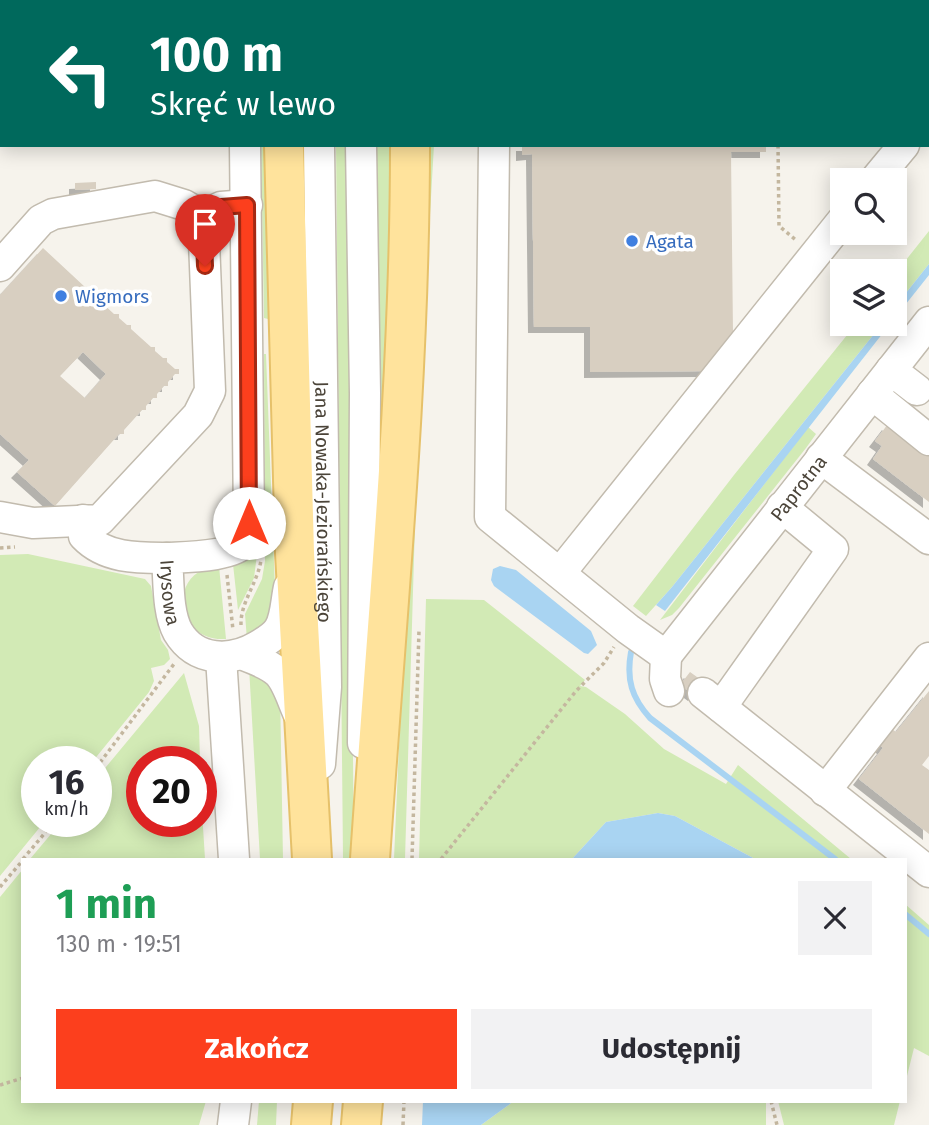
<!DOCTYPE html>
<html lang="pl">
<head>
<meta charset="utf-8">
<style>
	:root { --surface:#fff; --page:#f2f2f3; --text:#2b2b33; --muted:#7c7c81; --accent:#fc3f1d }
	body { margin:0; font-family:"Fira Sans",sans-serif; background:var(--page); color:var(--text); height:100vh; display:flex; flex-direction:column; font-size:26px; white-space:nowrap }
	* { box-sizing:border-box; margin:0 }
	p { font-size:23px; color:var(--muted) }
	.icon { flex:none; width:38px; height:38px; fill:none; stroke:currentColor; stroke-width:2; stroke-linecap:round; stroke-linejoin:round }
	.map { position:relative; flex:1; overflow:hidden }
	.details { position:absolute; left:21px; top:858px; width:886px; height:245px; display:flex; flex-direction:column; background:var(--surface); border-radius:0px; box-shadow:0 4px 18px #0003 }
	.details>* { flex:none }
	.guide { position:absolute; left:0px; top:0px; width:929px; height:147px; box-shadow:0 4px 18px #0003; background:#00695c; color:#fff; overflow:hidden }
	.fabs { position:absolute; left:830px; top:168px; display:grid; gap:14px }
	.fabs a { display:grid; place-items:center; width:77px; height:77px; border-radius:0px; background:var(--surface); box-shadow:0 4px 18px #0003; font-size:35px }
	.speed { position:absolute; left:21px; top:746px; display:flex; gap:14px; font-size:35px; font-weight:700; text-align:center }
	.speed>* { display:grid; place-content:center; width:91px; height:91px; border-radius:50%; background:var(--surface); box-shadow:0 4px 18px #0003; line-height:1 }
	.speed small { font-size:18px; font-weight:400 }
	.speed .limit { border:10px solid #d22; background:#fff; color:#111 }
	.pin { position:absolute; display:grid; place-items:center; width:60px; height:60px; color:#fff; margin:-72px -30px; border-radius:50% 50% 50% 0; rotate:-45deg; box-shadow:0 0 7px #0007 }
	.pin .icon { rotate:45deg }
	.me { position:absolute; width:77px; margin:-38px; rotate:0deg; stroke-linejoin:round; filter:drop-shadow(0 0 5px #0008) }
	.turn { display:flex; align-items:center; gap:24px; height:147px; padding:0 35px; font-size:32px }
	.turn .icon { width:91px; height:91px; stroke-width:2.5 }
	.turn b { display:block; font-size:49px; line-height:60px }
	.round { display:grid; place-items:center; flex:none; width:74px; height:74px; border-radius:0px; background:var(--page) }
	.summary { display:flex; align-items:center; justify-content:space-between; height:119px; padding:0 35px }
	h1 { font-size:42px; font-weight:700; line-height:52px; color:#1e9e55 }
	.action { display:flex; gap:14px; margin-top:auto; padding:14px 35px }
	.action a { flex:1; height:80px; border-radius:0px; background:var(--accent); color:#fff; font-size:28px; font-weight:700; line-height:80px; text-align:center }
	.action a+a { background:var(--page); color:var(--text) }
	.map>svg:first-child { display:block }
	.green { fill:#d2eab5 }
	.water { fill:#a9d4f2 }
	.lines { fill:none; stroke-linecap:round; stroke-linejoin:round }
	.stream { stroke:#a9d4f2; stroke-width:6 }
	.building { fill:#d8cfc1; fill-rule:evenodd; filter:url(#shadow) }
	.minor-casing { stroke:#c2bbae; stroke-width:33 }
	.major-casing { stroke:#e6c16a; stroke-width:42 }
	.path { stroke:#c4b79f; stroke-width:3.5; stroke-dasharray:3.5 3.5; stroke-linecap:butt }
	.minor { stroke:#fff; stroke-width:30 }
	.major { stroke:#ffe39c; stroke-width:38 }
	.route-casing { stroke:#a42913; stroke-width:18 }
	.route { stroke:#fc3f1d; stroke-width:12 }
	.shop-dot { fill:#3f7fe0; stroke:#fff; stroke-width:2.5 }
	.labels { text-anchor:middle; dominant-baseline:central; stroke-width:7; stroke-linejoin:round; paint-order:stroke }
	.shop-label { font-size:19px; fill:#366cbe; stroke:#fff; text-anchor:start }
	.street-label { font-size:19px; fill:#4b4439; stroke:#fff }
</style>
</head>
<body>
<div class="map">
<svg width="929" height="1125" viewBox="0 0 929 1125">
	<defs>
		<filter id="shadow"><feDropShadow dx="-6" dy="6" stdDeviation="0" flood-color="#0004"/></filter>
	</defs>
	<rect width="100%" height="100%" fill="#f6f3ec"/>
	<!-- green -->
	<path class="green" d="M 261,145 L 271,145 L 273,238 L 268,319 L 264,318 Z
		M 336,145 L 347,145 L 354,859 L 343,859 Z
		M 375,145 L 391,145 L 393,173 L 379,521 Z
		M 430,145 L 434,145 L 418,424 L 405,859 L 394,859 L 415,384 Z
		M 929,231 L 929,264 L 894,308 L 894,275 Z
		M 856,324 L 882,324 L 672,587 L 646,616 L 633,606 L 734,475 Z
		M 264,354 L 266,354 L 276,615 L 247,640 L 245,614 L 262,579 L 265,561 Z
		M 808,427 L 816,434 L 806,448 L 679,608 L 672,615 L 660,620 Z
		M 259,539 L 254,578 L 238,610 L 233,564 Z
		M 28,554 L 145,579 L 151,586 L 161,640 L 168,650 L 170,659 L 164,665 L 151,668 L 154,681 L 149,692 L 93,761 L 37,761 L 37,821 L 45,821 L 0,876 L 0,555 Z
		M 219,566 L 226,639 C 178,642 170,583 203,570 C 208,568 214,567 219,566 Z
		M 426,599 L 484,600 L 585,680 L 580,686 L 586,687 L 625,714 L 664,749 L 726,784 L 738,765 L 851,859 L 755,859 L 675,816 L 658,813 L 606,822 L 572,859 L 419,859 Z
		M 249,667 L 280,689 L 283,859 L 260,859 Z
		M 184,673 L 199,726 L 200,761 L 142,761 L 142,821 L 201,821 L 201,795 L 205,859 L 30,859 L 62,821 L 96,821 L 96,779 Z
		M 23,869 L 23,1101 L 206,1101 L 199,1125 L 0,1125 L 0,897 Z
		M 905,904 L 929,925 L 929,1056 L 914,1048 L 905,1084 Z
		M 259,1101 L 277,1101 L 276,1125 L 257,1125 Z
		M 514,1101 L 766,1101 L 766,1125 L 481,1125 Z
		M 778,1101 L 900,1101 L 894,1125 L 784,1125 Z"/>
	<!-- water -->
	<path class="water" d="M 929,264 L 929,275 L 894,319 L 894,308 Z
		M 882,324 L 890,324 L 665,611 L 656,605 L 672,587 Z
		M 500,566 L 516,570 L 591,631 L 597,645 L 588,654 L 584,653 L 494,586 L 491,580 L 493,569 Z
		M 658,813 L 675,816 L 755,859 L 572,859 L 606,822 Z
		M 423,1101 L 514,1101 L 481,1125 L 422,1125 Z"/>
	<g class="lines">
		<!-- stream -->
		<path class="stream" d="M 631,652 C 626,680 632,698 650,718 L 835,859
			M 905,914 L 929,934"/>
	</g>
	<!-- building -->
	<path class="building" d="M 522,145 L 766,145 L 766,152 L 731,152 L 733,334 L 703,371 L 590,372 L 590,327 L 534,327 L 532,154 L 522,155 Z
		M 96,182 L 96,189 L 75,190 L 75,183 Z
		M 43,248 L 114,314 L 119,314 L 119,318 L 127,325 L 131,325 L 131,329 L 151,347 L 155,347 L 155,351 L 163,358 L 167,358 L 167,362 L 175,369 L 179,369 L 179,374 L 175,374 L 168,382 L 168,386 L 164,386 L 157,394 L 157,398 L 153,398 L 146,406 L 146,410 L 142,410 L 124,430 L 124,434 L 119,434 L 55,506 L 17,472 L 29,460 L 0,434 L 0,295 ZM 83,352 L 106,374 L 85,398 L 60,376 Z
		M 888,424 L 929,455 L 929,502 L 873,459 L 882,446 L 875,441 Z
		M 690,672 L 704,682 L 694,695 L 680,685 Z
		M 929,691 L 929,756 L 922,765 L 929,770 L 929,834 L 859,779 L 883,748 L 877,742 L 889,727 L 896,732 Z"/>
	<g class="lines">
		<!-- minor casing -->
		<g class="minor-casing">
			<g id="minor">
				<path d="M 240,0 L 240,2"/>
				<path d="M 359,0 L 359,2"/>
				<path d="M 318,2 L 319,0"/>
				<path d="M 492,2 L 492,0"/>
				<path d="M 928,116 L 929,114"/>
				<path id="s1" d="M 245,145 L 249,523 C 248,528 248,535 246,540 C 237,557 185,557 167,558 C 169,580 167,612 178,632 C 196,662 231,662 258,646 C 266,641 274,637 279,629 C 286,618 286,600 289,587"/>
				<path id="s2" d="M 319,145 L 326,687 L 320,764"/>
				<path d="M 361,145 L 365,393 L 363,743"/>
				<path d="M 494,145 L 490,517 L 628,629 L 666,656"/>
				<path d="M 875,180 L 904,145"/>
				<path d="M 0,266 L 41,220 L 53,214 L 155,196 L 184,205 L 203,216"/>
				<path d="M 891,370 L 917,390"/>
				<path d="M 872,394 L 929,440"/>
				<path d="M 821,458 L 929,539"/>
				<path d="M 0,517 L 33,523 L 100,520 L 198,415 L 210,391 L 203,216 L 221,207 L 247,205"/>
				<path d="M 83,520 L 84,536 C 106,559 139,558 167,558"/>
				<path d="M 560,573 L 842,221"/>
				<path d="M 244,655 C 286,671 282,675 299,715"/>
				<path id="s3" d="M 666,656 L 929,322"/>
				<path d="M 666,656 L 665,679 L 669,691"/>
				<path d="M 221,657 L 234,859"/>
				<path d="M 703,693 L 929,872"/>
				<path d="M 721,707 L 833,549 L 782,507"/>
				<path d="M 825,791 L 929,658"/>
				<path d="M 233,1125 L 236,1101"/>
			</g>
		</g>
		<!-- major casing -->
		<g class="major-casing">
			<path id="major" d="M 409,0 L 409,2
				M 282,2 L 282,0
				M 284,145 L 295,553 L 312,859
				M 370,859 C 386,622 410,384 410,145
				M 311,1125 L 313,1101
				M 361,1125 L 363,1101"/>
		</g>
		<!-- path -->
		<path class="path" d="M 449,2 L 449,0
			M 778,145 L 779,226 L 796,240
			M 0,548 L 15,547
			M 227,575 L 233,630
			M 241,625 C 240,603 258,582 261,560
			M 96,768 L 174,664
			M 23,859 L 55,821
			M 412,859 L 419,630
			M 441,859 L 576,691 L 604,663 L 614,647
			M 0,887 L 23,860
			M 0,1085 L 23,1078
			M 771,1101 L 777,1125
			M 403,1125 L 404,1101"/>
		<!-- minor -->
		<use href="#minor" class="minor"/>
		<!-- major -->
		<use href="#major" class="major"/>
	</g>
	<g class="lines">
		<!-- route casing -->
		<g class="route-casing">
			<path id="route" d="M 205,266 L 203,216 L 221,207 L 247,205 L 249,523"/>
		</g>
		<!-- route -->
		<use href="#route" class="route"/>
	</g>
	<!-- markers -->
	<g class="shop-dot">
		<circle cx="632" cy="241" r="7"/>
		<circle cx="61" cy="296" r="7"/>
	</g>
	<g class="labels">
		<!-- shop labels -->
		<g class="shop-label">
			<text x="646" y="241">Agata</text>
			<text x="75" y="296">Wigmors</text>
		</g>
		<!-- street labels -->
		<g class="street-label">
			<text stroke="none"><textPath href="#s3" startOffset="214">Paprotna</textPath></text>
			<text stroke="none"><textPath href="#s2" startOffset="357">Jana Nowaka-Jeziorańskiego</textPath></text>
			<text stroke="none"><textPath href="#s1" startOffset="513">Irysowa</textPath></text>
		</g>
	</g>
</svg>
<div class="fabs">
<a><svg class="icon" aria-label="search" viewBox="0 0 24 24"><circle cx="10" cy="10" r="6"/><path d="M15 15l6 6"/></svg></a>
<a><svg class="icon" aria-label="layers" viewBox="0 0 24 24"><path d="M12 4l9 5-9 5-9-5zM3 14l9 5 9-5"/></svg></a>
</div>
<div class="speed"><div>16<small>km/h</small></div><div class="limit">20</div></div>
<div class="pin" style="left:205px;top:266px;background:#d93025"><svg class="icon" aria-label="arrive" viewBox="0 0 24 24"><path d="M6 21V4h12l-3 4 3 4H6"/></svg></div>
<svg class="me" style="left:249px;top:523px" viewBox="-20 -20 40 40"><circle r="19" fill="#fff"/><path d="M0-13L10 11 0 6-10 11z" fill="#fc3f1d"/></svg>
<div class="guide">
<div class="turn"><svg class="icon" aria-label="left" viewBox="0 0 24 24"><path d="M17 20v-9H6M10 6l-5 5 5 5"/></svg><div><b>100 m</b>Skręć w lewo</div></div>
</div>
<section class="details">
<div class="summary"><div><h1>1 min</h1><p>130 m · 19:51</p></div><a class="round"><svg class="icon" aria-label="close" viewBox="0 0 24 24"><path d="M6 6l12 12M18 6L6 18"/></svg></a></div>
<div class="action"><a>Zakończ</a><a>Udostępnij</a></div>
</section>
</div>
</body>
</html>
